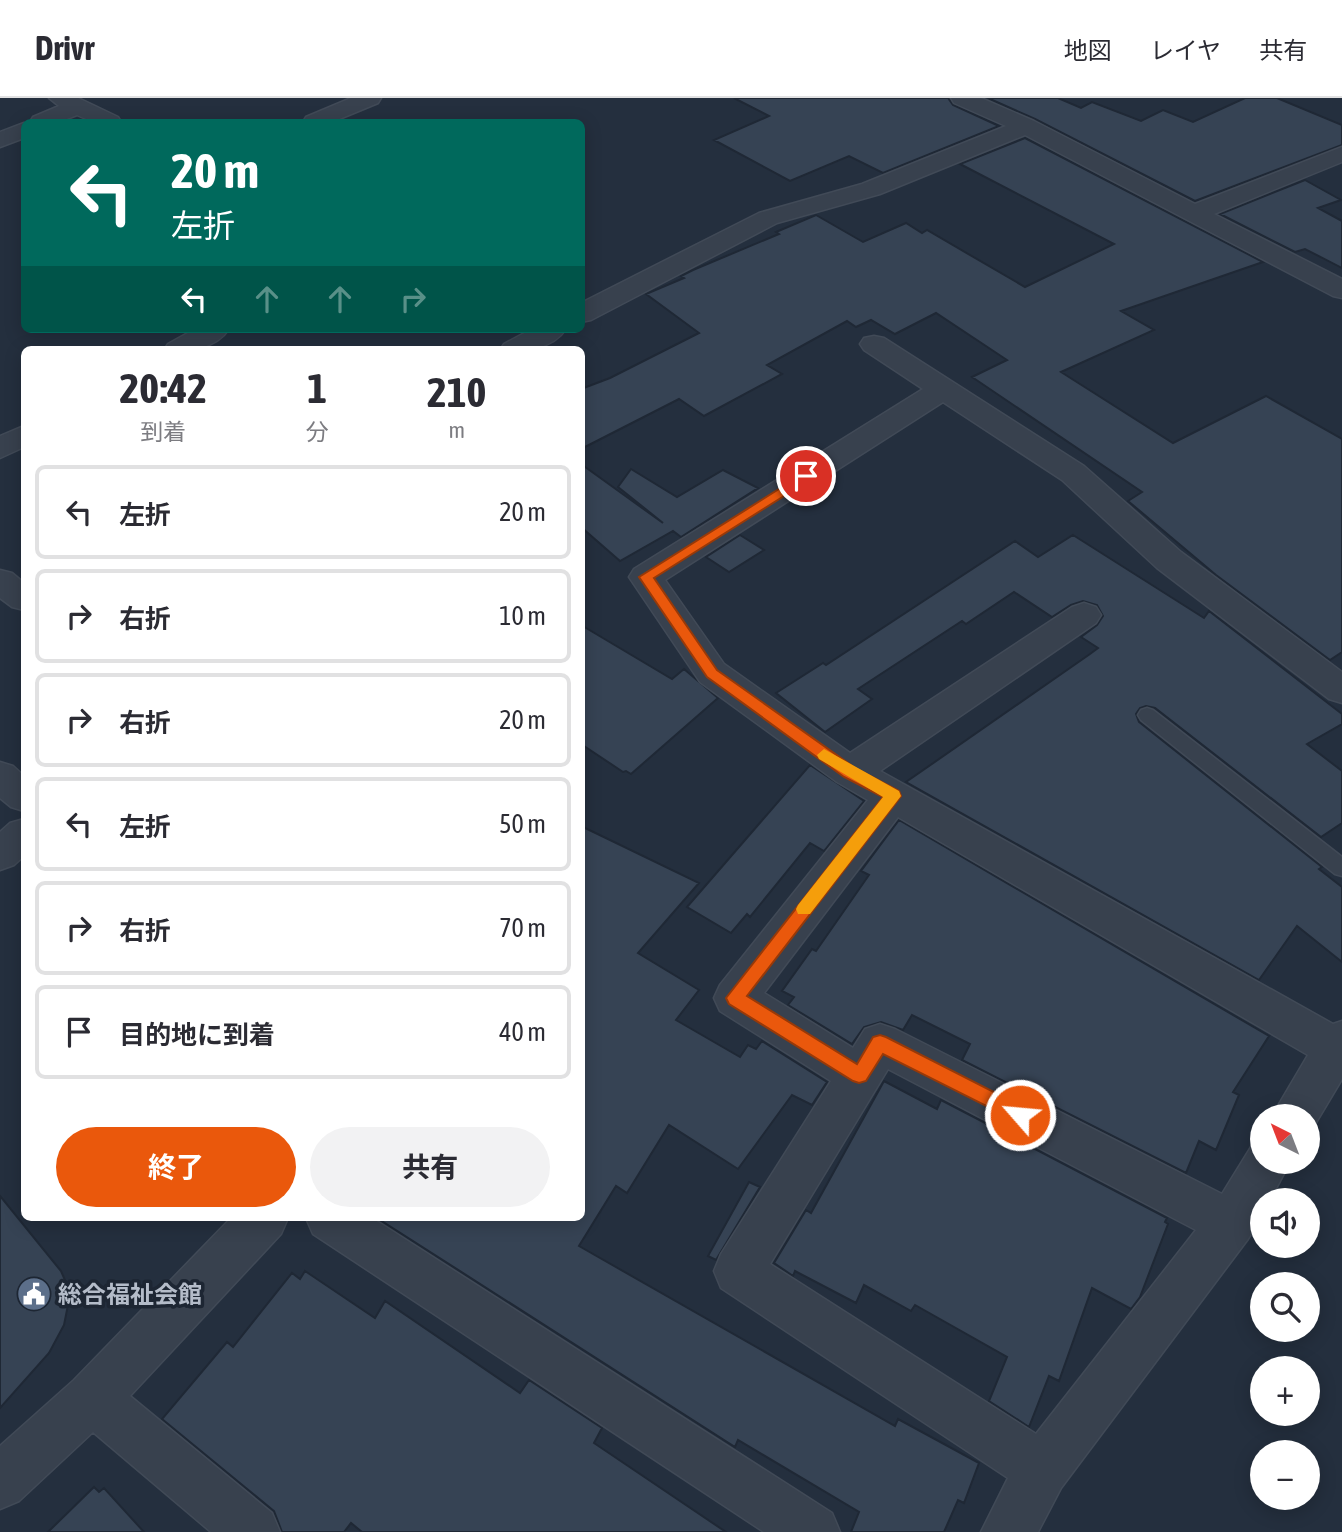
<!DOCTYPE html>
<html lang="ja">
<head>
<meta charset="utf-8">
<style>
	:root { --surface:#fff; --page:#f2f2f3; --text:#2b2b33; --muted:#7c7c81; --line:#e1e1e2; --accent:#ea580c }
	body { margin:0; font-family:"Asap Condensed","Noto Sans JP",sans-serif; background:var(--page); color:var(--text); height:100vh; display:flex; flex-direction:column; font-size:26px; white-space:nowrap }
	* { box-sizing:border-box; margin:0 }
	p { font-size:23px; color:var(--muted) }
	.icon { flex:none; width:38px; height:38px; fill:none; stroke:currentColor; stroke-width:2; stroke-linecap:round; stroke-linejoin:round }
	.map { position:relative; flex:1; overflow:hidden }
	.side { position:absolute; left:21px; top:248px; width:564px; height:875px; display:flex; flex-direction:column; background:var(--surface); border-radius:10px; box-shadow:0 4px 18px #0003 }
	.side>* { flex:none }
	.top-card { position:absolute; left:21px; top:21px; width:564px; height:214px; border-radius:10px; box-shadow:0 4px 18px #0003; background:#00695c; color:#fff; overflow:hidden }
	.needle { width:46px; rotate:318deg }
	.controls { position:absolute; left:1250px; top:1006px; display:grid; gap:14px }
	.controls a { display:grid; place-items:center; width:70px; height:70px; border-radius:50%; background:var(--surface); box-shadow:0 4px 18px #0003; font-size:35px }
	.pin { position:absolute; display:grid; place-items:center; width:60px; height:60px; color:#fff; margin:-30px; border:4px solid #fff; border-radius:50%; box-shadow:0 2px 7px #0007 }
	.me { position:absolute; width:77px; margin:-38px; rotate:297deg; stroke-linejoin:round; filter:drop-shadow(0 0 5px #0008) }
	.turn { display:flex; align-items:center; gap:24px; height:147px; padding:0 35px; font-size:32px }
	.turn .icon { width:91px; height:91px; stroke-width:2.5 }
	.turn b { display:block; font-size:49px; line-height:60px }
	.lanes { display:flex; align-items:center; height:66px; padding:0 35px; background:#0003; justify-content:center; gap:35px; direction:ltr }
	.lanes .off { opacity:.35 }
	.eta { display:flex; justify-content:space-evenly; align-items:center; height:119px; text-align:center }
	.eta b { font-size:42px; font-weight:700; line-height:49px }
	.cta { display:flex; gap:14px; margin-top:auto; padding:14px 35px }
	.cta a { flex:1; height:80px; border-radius:42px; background:var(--accent); color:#fff; font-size:28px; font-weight:700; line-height:80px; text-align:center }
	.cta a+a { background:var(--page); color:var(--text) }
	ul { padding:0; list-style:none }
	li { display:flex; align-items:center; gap:21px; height:94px; margin:0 14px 10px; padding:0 21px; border:4px solid var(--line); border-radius:10px }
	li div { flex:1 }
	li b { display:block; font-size:26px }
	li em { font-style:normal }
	header { display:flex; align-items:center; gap:42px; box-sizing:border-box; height:98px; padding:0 35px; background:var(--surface); border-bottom:2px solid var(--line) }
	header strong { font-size:33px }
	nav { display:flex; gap:38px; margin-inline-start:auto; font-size:24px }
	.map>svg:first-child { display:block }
	.building { fill:#364354; stroke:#1f2835; stroke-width:2 }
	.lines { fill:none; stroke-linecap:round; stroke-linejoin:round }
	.service-casing { stroke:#414a57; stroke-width:3 }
	.minor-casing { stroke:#414a57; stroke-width:3 }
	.service { fill:#38414e; fill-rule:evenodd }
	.minor { fill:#38414e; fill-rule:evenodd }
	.route { fill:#ea580c; stroke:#983908; stroke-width:2 }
	.slow { fill:#f59e0b }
	.labels { text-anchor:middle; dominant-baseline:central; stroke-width:7; stroke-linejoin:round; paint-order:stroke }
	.near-poi-label { font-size:24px; font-weight:bold; fill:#b4bcc9; stroke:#1d2633; text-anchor:start }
</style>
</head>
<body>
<header>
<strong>Drivr</strong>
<nav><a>地図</a><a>レイヤ</a><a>共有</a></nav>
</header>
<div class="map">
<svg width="1342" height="1434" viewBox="0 0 1342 1434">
	<rect width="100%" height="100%" fill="#242f3e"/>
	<!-- building -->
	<path class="building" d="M 734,0 L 948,0 L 953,7 L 999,28 L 883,75 L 849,58 L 790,83 L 714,42 L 769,18 Z
		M 988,0 L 1058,0 L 1081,10 L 1092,4 L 1141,23 L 1163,12 L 1193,24 L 1245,0 L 1277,0 L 1342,27 L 1342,47 L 1195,103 L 1035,21 Z
		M 1025,40 L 1263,164 L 1121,213 L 1154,232 L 1061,274 L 1173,345 L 1266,298 L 1342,341 L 1342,554 L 1330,562 L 1216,477 L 1128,403 L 1142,394 L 972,279 L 1007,262 L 936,215 L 895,236 L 871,222 L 856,229 L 847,223 L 767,267 L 782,276 L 704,318 L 679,301 L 581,351 L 581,291 L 610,280 L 699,235 L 646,196 L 684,180 L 681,178 L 693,172 L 779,136 L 776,134 L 816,117 L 863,144 L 906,125 L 922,135 L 927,132 L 1025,189 L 1114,146 L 960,66 Z
		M 1305,82 L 1341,102 L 1318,110 L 1342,123 L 1342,170 L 1305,151 L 1295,154 L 1220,116 Z
		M 581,366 L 663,425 L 618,389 L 631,371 L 677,399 L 723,372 L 758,390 L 681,439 L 673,433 L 620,463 L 581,429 Z
		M 740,437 L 764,452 L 729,474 L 706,459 Z
		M 1073,437 L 1204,520 L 1209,513 L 1342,616 L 1342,626 L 1307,646 L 1342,673 L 1342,725 L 1321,739 L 1155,610 L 1146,608 L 1140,610 L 1136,616 L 1139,624 L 1322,769 L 1319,771 L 1342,789 L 1342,864 L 1297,828 L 1259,882 L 906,684 L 1090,556 L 1098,550 L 1081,539 L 1097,527 L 1103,518 L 1097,507 L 1083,503 L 1071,507 L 1052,519 L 1014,494 L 966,526 L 962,523 L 858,591 L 872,601 L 825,634 L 776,595 L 823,565 L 826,567 L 1015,443 L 1038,459 Z
		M 581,527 L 672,581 L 684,571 L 718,600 L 631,676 L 626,673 L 623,674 L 581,646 Z
		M 810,667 L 864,703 L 824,753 L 810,745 L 750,819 L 747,816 L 731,835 L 687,809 Z
		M 899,722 L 1269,938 L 1233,994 L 1239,997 L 1216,1052 L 1199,1043 L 1186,1075 L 962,962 L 970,946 L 912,917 L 903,932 L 881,924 L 864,929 L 852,946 L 788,907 L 794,899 L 782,893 L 812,851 L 816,853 L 869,777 L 861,773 Z
		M 581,728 L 699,785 L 638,855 L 699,892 L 676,922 L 740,959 L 748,947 L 756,951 L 762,943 L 827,984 L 812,1007 L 792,997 L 738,1071 L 669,1027 L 627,1095 L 616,1088 L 579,1148 L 895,1328 L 898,1321 L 979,1365 L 964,1405 L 958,1402 L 944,1434 L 851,1434 L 859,1414 L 738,1342 L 735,1349 L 377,1120 L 581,1120 Z
		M 884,983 L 937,1011 L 941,1002 L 1167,1120 L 1165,1124 L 1168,1126 L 1140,1199 L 1131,1211 L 1092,1190 L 1059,1283 L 1049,1278 L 1029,1329 L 989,1303 L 1007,1259 L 915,1207 L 911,1213 L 864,1187 L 856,1205 L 795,1173 L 793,1178 L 774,1165 L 806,1112 L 811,1115 Z
		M 749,1084 L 760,1089 L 716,1162 L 708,1158 Z
		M 0,1098 L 61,1173 L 68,1189 L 69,1202 L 64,1227 L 49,1255 L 0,1310 Z
		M 305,1173 L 375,1220 L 385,1203 L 520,1295 L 529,1282 L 602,1330 L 594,1345 L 726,1434 L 362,1434 L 351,1425 L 344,1434 L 282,1434 L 274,1413 L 162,1321 L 227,1244 L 233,1249 L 292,1175 L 300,1181 Z
		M 94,1389 L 99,1394 L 104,1390 L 144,1434 L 48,1434 Z"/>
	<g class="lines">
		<!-- service casing -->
		<g class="service-casing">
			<path id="service" d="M 1147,610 L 1153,612 L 1342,759 L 1342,778 L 1335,776 L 1141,622 L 1138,617 L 1141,612 Z"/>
		</g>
		<!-- minor casing -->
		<g class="minor-casing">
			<path id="minor" d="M 49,0 L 78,0 L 118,19 L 121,24 L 93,24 L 77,17 L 59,24 L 30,24 L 33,19 L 59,8 Z
				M 351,0 L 381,0 L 378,5 L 332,24 L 303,24 L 306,19 Z
				M 951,0 L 981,0 L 1034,23 L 1195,106 L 1342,49 L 1342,64 L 1214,116 L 1342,181 L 1342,200 L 1333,198 L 1025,37 L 880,96 L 777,125 L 591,222 L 581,224 L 581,205 L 759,115 L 862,86 L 1006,28 L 954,5 Z
				M 24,25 L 24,40 L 0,49 L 0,34 Z
				M 195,231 L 229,231 C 214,253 188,252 164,252 L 168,246 Z
				M 532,231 L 566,231 C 551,253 524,252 500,252 L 504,246 Z
				M 874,238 L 884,240 L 1084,368 L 1181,454 L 1342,574 L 1342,605 L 1329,601 L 1157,470 L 1062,382 L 943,304 L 665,482 L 724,566 L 850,655 L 1072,509 L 1084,505 L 1096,509 L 1101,517 L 1096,525 L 880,673 L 1333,926 L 1342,923 L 1342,981 L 1311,1033 L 1307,1034 L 1307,1018 L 1272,1018 L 1308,957 L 898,719 L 764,895 L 853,950 L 865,931 L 880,926 L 895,931 L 1222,1096 L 1251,1049 L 1262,1044 L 1262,1064 L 1290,1064 L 1270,1102 L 1262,1102 L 1262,1117 L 1248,1141 L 1061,1390 L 1038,1434 L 981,1434 L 1008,1380 L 721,1190 L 714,1173 L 721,1156 L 831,983 L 720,913 L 714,900 L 720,887 L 868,702 L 837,684 L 700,584 L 629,479 L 634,471 L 923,291 L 864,252 L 860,246 L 864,240 ZM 888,971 L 1196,1132 L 1036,1336 L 770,1166 Z
				M 24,328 L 24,349 L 0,360 L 0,338 Z
				M 0,472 L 12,475 L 24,485 L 24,512 L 12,509 L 0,500 Z
				M 0,664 L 13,668 L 24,678 L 24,713 L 11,709 L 0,700 Z
				M 24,721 L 24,758 L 14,767 L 0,772 L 0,734 L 10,725 Z
				M 231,1120 L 288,1120 L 281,1136 L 130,1298 L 272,1415 L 280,1434 L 211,1434 L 93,1334 L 19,1403 L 0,1411 L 0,1348 L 74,1282 Z
				M 306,1120 L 372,1120 L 832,1415 L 840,1434 L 764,1434 L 313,1136 Z"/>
		</g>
		<!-- service -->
		<use href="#service" class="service"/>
		<!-- minor -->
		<use href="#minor" class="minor"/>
	</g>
	<!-- route -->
	<path class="route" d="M 806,374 L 811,375 L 811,381 L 654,480 L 717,572 L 855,670 L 899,693 L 901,698 L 747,898 L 857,966 L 873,939 L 880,937 L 886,939 L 1027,1011 L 1029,1017 L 1027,1023 L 1020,1025 L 883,956 L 866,983 L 859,985 L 853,983 L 729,906 L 726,900 L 883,699 L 844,679 L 707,579 L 639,479 Z"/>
	<!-- slow -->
	<path class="slow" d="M 824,651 L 899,693 L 901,698 L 810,816 L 798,816 L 796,811 L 798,807 L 883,699 L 819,661 L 817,657 Z"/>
	<!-- icons -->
	<defs>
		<g id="civic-disc" transform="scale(1.75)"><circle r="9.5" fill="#5c6f8a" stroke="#1d2633"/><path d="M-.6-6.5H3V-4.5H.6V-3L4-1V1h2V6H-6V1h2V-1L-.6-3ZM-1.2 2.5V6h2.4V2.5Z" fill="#fff"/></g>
	</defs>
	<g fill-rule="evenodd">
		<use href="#civic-disc" x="34" y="1196"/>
	</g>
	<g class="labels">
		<!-- near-poi labels -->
		<g class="near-poi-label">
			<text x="58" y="1196">総合福祉会館</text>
		</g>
	</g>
</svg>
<div class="controls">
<a><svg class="needle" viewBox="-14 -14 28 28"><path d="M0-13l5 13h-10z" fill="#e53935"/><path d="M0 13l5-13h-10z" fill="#7c7c81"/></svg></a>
<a><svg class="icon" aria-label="sound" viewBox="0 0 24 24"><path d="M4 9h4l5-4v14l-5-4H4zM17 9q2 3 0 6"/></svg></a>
<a><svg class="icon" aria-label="search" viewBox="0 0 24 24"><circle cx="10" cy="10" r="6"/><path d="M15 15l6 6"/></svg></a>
<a>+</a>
<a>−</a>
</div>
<div class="pin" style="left:806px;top:378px;background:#d93025"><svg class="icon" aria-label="arrive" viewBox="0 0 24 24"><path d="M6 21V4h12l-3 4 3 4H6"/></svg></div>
<svg class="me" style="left:1020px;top:1017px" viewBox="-20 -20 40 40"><circle r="17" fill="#ea580c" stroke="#fff" stroke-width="3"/><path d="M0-11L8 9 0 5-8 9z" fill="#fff"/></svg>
<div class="top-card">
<div class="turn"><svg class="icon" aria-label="left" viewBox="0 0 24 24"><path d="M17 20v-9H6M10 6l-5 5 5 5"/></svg><div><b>20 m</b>左折</div></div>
<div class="lanes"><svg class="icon" aria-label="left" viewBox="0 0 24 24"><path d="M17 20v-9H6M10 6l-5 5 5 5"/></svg><svg class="icon off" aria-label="ahead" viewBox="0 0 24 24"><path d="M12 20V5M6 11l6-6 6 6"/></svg><svg class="icon off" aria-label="ahead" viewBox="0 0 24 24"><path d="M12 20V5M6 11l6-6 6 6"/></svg><svg class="icon off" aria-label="right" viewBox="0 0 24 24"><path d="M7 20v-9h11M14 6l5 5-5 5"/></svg></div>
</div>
<section class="side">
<div class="eta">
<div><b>20:42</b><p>到着</p></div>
<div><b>1</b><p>分</p></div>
<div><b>210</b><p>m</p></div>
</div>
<ul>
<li><svg class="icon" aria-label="left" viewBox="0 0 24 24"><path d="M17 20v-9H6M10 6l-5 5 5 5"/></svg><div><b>左折</b></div><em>20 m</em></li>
<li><svg class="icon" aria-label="right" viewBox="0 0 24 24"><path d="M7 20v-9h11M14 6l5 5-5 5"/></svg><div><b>右折</b></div><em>10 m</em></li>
<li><svg class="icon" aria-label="right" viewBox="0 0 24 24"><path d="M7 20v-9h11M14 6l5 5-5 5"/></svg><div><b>右折</b></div><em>20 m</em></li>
<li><svg class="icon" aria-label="left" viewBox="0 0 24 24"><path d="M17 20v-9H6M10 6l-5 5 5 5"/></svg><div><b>左折</b></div><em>50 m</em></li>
<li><svg class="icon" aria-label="right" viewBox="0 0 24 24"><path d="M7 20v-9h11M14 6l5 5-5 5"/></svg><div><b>右折</b></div><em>70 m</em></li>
<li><svg class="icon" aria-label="arrive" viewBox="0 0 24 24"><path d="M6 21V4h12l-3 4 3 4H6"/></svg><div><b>目的地に到着</b></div><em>40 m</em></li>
</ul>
<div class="cta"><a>終了</a><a>共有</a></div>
</section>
</div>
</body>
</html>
